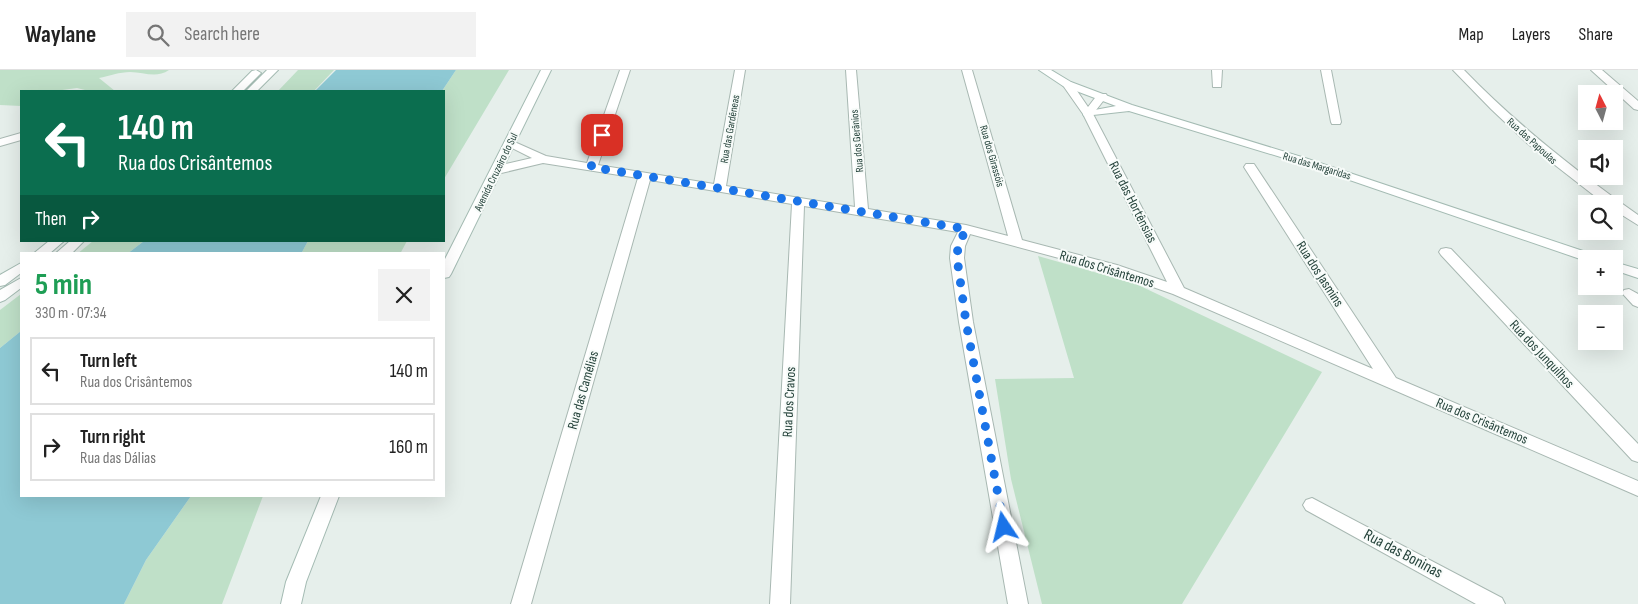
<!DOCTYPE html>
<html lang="en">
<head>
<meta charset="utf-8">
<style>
	:root { --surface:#fff; --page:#f2f2f2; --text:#222; --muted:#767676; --line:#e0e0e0 }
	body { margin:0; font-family:"Sofia Sans Condensed",sans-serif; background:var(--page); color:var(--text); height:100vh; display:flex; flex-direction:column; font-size:19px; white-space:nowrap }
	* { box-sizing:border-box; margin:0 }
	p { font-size:16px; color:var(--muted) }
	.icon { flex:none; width:28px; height:28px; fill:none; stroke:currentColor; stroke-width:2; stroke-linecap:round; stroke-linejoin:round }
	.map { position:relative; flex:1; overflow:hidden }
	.details { position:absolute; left:20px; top:182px; width:425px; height:245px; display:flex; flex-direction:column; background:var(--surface); border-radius:0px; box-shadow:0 5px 20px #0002 }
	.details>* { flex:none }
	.guide { position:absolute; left:20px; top:20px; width:425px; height:152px; border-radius:0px; box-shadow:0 5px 20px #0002; background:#0b6e4f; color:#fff; overflow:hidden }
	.needle { width:32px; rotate:354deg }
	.fabs { position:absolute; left:1578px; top:15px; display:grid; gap:10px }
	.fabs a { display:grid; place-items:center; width:45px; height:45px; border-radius:0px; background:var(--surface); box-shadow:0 5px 20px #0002; font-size:25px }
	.pin { position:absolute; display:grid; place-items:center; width:42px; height:42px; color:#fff; margin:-21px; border-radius:10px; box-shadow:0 2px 8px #0006 }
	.me { position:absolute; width:55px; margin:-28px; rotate:350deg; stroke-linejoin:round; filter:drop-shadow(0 0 4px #0008) }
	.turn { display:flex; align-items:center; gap:18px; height:105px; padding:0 15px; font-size:22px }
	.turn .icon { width:65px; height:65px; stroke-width:2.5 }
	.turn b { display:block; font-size:35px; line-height:42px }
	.then { display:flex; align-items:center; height:48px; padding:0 15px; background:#0003; gap:10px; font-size:19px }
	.round { display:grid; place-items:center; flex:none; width:52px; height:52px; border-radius:0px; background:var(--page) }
	.summary { display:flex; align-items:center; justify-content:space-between; height:85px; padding:0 15px }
	h1 { font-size:30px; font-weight:700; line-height:38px; color:#1e9e55 }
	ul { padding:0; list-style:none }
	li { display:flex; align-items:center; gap:15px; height:68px; margin:0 10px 8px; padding:0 5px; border:2px solid var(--line); border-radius:0px }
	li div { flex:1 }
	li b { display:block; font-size:19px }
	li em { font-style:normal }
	header { display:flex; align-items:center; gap:30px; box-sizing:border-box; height:70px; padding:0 25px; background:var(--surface); border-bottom:1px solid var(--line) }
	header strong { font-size:24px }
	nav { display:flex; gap:28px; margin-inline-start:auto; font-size:18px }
	.search { width:350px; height:45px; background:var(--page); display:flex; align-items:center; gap:12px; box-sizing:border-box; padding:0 18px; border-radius:0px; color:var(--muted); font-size:19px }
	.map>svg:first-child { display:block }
	.green { fill:#bfe0c8 }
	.water { fill:#8ec9d4 }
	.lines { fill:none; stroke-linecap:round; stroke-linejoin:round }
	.street-casing { stroke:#a8b8b2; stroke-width:2 }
	.secondary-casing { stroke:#a4bbb3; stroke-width:2 }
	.street { fill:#fff; fill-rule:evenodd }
	.secondary { fill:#fff; fill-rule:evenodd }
	.route { stroke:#1a73e8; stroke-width:9; stroke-dasharray:0 16.2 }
	.labels { text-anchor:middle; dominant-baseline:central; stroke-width:4; stroke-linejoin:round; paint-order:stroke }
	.far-street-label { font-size:11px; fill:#24423a; stroke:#f7fbf9 }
	.street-label { font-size:14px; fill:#24423a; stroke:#f7fbf9 }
	.near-street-label { font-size:16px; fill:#24423a; stroke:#f7fbf9 }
</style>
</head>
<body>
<header>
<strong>Waylane</strong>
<div class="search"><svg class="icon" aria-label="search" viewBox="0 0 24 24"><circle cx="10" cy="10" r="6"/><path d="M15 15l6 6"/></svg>Search here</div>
<nav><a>Map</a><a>Layers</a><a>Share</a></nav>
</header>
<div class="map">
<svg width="1638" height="534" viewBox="0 0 1638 534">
	<rect width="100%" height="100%" fill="#e6efeb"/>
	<!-- green -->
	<path class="green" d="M 0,0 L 169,0 C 156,9 144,2 130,2 C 120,2 109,6 99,8 L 115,21 L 89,21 L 77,18 L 55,21 L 21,21 L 21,36 L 0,35 Z
		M 298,0 L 334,0 L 314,21 L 278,21 Z
		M 456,0 L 509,0 L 444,109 L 444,21 L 442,21 Z
		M 93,171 L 144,171 L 127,184 L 77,184 Z
		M 308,171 L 407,171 L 400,184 L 301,184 Z
		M 1038,186 L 1136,214 L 1322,302 L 1182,534 L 1042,534 L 1011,409 L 995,309 L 1074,308 Z
		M 21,224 L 21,261 L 0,278 L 0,240 Z
		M 191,426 L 263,426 L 222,534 L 124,534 L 146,490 Z"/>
	<!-- water -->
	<path class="water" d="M 336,0 L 456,0 L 442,21 L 315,21 Z
		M 144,171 L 308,171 L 301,184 L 127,184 Z
		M 21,261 L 21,426 L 191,426 L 146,490 L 124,534 L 0,534 L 0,278 Z"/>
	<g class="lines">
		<!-- street casing -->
		<g class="street-casing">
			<path id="street" d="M 620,0 L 630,0 L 598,95 L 714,114 L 735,0 L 745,0 L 726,116 L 855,137 L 846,0 L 856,0 L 868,139 L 966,155 L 1008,166 L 962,0 L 972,0 L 1022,170 L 1117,195 L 1167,212 L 1083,44 L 1062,14 L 1063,12 L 1071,12 L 1088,37 L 1098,24 L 1106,24 L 1107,26 L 1093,44 L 1184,218 L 1373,299 L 1244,97 L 1246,94 L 1254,94 L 1396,308 L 1638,411 L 1638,426 L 1173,224 L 1107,201 L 970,164 L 965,176 L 964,188 L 973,252 L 1028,534 L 1008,534 L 959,252 L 950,188 L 951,176 L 958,162 L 804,136 L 790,534 L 770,534 L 792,134 L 650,110 L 531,534 L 511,534 L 638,108 L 543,93 L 497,104 L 491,100 L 493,97 L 532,88 L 506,75 L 504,73 L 506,71 L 510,70 L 546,86 L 587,93 Z
				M 1212,0 L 1222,0 L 1221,17 L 1213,17 Z
				M 1321,0 L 1331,0 L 1341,52 L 1340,54 L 1332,54 L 1331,52 Z
				M 1453,0 L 1464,0 C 1517,55 1576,101 1638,145 L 1638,155 L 1614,140 L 1614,134 L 1605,134 L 1528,74 L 1491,39 Z
				M 1591,0 L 1602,0 L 1638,31 L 1638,40 L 1634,39 Z
				M 21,63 L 21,70 L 0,76 L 0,69 Z
				M 1446,178 L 1451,179 L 1638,374 L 1638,392 L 1632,390 L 1441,185 L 1439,182 L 1441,179 Z
				M 1629,219 L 1638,224 L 1638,237 L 1633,235 L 1622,223 L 1624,220 Z
				M 1312,428 L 1502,528 L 1505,534 L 1476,534 L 1306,440 L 1303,435 L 1306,430 Z"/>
		</g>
		<!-- secondary casing -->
		<g class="secondary-casing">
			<path id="secondary" d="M 256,0 L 261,3 L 243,21 L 232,21 L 252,1 Z
				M 267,0 L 278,0 L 257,21 L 246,21 Z
				M 541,0 L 551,0 L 451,204 L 449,207 L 444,208 L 444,191 Z
				M 1039,0 L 1051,0 L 1071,12 L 1132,35 L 1305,88 L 1598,186 L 1600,189 L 1586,189 L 1586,191 L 1297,92 L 1129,41 L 1084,46 L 1083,44 L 1084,42 L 1116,36 L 1063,16 Z
				M 49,171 L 64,171 L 49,184 L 33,184 Z
				M 70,171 L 84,171 L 71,184 L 55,184 Z
				M 1614,192 L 1638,199 L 1638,208 L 1614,200 Z
				M 21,193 L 21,203 L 5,215 L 0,216 L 0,205 Z
				M 21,208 L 21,218 L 5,230 L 0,232 L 0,220 Z
				M 321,426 L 339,426 L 306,512 L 301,534 L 281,534 L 286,512 Z"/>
		</g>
		<!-- street -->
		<use href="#street" class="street"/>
		<!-- secondary -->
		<use href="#secondary" class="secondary"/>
	</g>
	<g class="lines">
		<!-- route -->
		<path class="route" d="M 602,65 L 591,97 L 966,159 L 958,176 L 957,188 L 966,252 L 1004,457"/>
	</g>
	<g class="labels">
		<!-- far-street labels -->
		<g class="far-street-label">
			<text transform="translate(730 59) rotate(-80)">Rua das Gardêneas</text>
			<text transform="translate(857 71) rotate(-95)">Rua dos Gerânios</text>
			<text transform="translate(1532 71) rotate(42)">Rua das Papoulas</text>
			<text transform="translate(992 86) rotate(74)">Rua dos Girassóis</text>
			<text transform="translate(1317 96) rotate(17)">Rua das Margaridas</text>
			<text transform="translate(496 102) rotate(-64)">Avenida Cruzeiro do Sul</text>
		</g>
		<!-- street labels -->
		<g class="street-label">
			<text transform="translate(1133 132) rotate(63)">Rua das Hortênsias</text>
			<text transform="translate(1107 199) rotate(17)">Rua dos Crisântemos</text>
			<text transform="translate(1320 204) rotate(57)">Rua dos Jasmins</text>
			<text transform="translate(1542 284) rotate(47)">Rua dos Junquilhos</text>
			<text transform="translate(583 320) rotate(-74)">Rua das Camélias</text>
			<text transform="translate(789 332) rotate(-87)">Rua dos Cravos</text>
			<text transform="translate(1482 351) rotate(23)">Rua dos Crisântemos</text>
		</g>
		<!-- near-street labels -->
		<g class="near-street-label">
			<text transform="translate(1403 484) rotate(28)">Rua das Boninas</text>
		</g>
	</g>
</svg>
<div class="fabs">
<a><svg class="needle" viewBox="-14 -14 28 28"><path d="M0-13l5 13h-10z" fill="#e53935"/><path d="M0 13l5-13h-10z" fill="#767676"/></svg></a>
<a><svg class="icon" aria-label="sound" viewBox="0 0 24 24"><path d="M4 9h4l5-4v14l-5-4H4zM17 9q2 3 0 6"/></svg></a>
<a><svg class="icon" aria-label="search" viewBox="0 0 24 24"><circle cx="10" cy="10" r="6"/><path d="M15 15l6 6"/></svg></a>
<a>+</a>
<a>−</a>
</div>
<div class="pin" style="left:602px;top:65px;background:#d93025"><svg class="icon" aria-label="arrive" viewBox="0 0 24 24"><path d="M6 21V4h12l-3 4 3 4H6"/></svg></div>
<svg class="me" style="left:1004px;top:457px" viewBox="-20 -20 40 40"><path d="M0-17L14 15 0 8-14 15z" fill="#1a73e8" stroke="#fff" stroke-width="4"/></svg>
<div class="guide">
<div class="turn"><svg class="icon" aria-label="left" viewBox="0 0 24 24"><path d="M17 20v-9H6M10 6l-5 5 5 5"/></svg><div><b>140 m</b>Rua dos Crisântemos</div></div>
<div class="then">Then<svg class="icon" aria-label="right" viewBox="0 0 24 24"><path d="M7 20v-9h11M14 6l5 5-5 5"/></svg></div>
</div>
<section class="details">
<div class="summary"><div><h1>5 min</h1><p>330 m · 07:34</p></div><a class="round"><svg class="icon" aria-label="close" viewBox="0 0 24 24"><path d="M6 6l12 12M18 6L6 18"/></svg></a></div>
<ul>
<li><svg class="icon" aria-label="left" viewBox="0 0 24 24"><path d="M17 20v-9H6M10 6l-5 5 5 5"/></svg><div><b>Turn left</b><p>Rua dos Crisântemos</p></div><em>140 m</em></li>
<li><svg class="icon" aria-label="right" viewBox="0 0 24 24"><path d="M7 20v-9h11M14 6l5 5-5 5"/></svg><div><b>Turn right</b><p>Rua das Dálias</p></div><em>160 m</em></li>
</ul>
</section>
</div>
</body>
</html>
